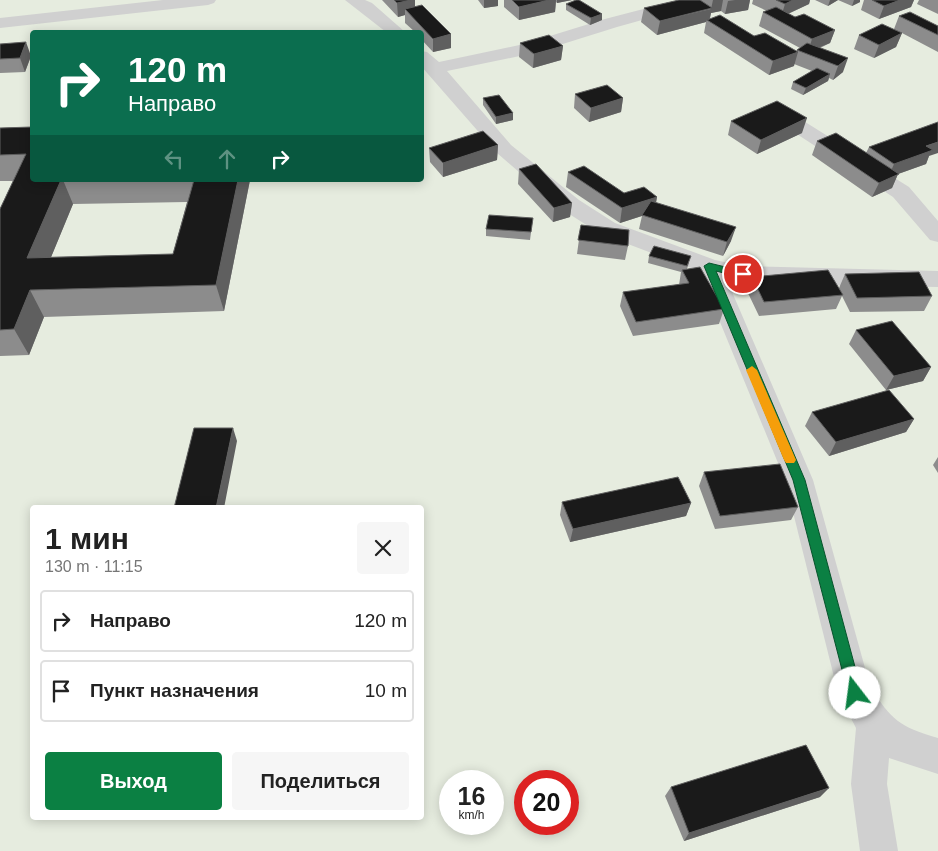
<!DOCTYPE html>
<html lang="ru">
<head>
<meta charset="utf-8">
<style>
	:root { --surface:#fff; --page:#f6f6f6; --text:#222; --muted:#767676; --line:#e0e0e0; --accent:#0b8043 }
	body { margin:0; font-family:Helvetica,sans-serif; background:var(--page); color:var(--text); height:100vh; display:flex; flex-direction:column; font-size:19px; white-space:nowrap }
	* { box-sizing:border-box; margin:0 }
	p { font-size:16px; color:var(--muted) }
	.icon { flex:none; width:28px; height:28px; fill:none; stroke:currentColor; stroke-width:2; stroke-linecap:round; stroke-linejoin:round }
	.map { position:relative; flex:1; overflow:hidden }
	.drawer { position:absolute; left:30px; top:505px; width:394px; height:315px; display:flex; flex-direction:column; background:var(--surface); border-radius:5px; box-shadow:0 2px 12px #0003 }
	.drawer>* { flex:none }
	.top-card { position:absolute; left:30px; top:30px; width:394px; height:152px; border-radius:5px; box-shadow:0 2px 12px #0003; background:#0b6e4f; color:#fff; overflow:hidden }
	.speed { position:absolute; left:439px; top:770px; display:flex; gap:10px; font-size:25px; font-weight:700; text-align:center }
	.speed>* { display:grid; place-content:center; width:65px; height:65px; border-radius:50%; background:var(--surface); box-shadow:0 2px 12px #0003; line-height:1 }
	.speed small { font-size:12px; font-weight:400 }
	.speed .limit { border:8px solid #d22; background:#fff; color:#111 }
	.pin { position:absolute; display:grid; place-items:center; width:42px; height:42px; color:#fff; margin:-21px; border:2px solid #fff; border-radius:50%; box-shadow:0 1px 5px #0007 }
	.me { position:absolute; width:55px; margin:-28px; rotate:345deg; stroke-linejoin:round; filter:drop-shadow(0 0 4px #0008) }
	.turn { display:flex; align-items:center; gap:18px; height:105px; padding:0 15px; font-size:22px }
	.turn .icon { width:65px; height:65px; stroke-width:2.5 }
	.turn b { display:block; font-size:35px; line-height:42px }
	.lanes { display:flex; align-items:center; height:48px; padding:0 15px; background:#0003; justify-content:center; gap:25px; direction:ltr }
	.lanes .off { opacity:.35 }
	.round { display:grid; place-items:center; flex:none; width:52px; height:52px; border-radius:5px; background:var(--page) }
	.head { display:flex; align-items:center; justify-content:space-between; height:85px; padding:0 15px }
	h1 { font-size:30px; font-weight:700; line-height:38px }
	.button { display:flex; gap:10px; margin-top:auto; padding:10px 15px }
	.button a { flex:1; height:58px; border-radius:5px; background:var(--accent); color:#fff; font-size:20px; font-weight:700; line-height:58px; text-align:center }
	.button a+a { background:var(--page); color:var(--text) }
	ul { padding:0; list-style:none }
	li { display:flex; align-items:center; gap:15px; height:62px; margin:0 10px 8px; padding:0 5px; border:2px solid var(--line); border-radius:5px }
	li div { flex:1 }
	li b { display:block; font-size:19px }
	li em { font-style:normal }
	.map>svg:first-child { display:block }
	.green { fill:#e6ecdf; fill-rule:evenodd }
	.lines { fill:none; stroke-linecap:round; stroke-linejoin:round }
	.minor { fill:#d0d0d0; fill-rule:evenodd }
	.wall { fill:#8c8c8c; fill-rule:evenodd }
	.shaded-wall { fill:#5f5f5f }
	.building { fill:#1a1a1a; stroke:#5f5f5f }
	.route { fill:#0b8043; stroke:#07532c }
	.slow { fill:#f59e0b }
</style>
</head>
<body>
<div class="map">
<svg width="938" height="851" viewBox="0 0 938 851">
	<rect width="100%" height="100%" fill="#fff"/>
	<!-- green -->
	<path class="green" d="M 0,0 L 938,0 L 938,851 L 0,851 ZM 32,32 L 421,32 L 421,180 L 32,180 ZM 32,508 L 421,508 L 421,818 L 32,818 ZM 450,781 L 492,781 L 492,824 L 450,824 ZM 525,781 L 568,781 L 568,824 L 525,824 Z"/>
	<g class="lines">
		<!-- minor -->
		<path class="minor" d="M 163,0 L 216,0 L 214,3 L 208,5 L 0,28 L 0,18 Z
			M 345,0 L 365,0 L 372,3 L 405,32 L 386,32 Z
			M 678,0 L 705,0 L 703,3 L 617,27 L 534,53 L 447,71 L 511,145 L 579,200 L 615,223 L 715,260 L 743,266 L 938,271 L 938,287 L 801,285 L 743,282 L 726,278 L 813,480 L 870,686 C 891,720 900,727 938,738 L 938,774 L 889,758 L 887,784 L 898,851 L 860,851 L 851,784 L 856,728 L 838,693 L 785,480 L 699,271 L 599,233 L 563,210 L 497,153 L 421,66 L 421,51 L 427,52 L 439,62 L 524,44 L 605,19 Z
			M 787,113 L 794,115 L 909,187 L 938,221 L 938,242 L 930,240 L 893,197 L 780,123 L 777,119 L 780,115 Z"/>
	</g>
	<!-- wall -->
	<path class="wall" d="M 382,0 L 415,0 L 415,7 L 451,34 L 451,48 L 433,52 L 421,39 L 421,32 L 415,32 L 405,23 L 405,15 L 398,17 Z
		M 478,0 L 498,0 L 498,6 L 484,8 Z
		M 504,0 L 572,0 L 557,3 L 556,2 L 555,12 L 519,20 L 504,7 Z
		M 679,0 L 750,0 L 748,10 L 725,14 L 721,11 L 711,13 L 710,19 L 754,36 L 796,51 L 797,50 L 800,48 L 759,26 L 763,12 L 767,11 L 752,4 L 753,0 L 810,0 L 809,4 L 788,14 L 795,17 L 835,30 L 830,43 L 820,48 L 843,72 L 833,80 L 829,78 L 828,81 L 803,95 L 791,89 L 793,82 L 812,71 L 794,64 L 794,66 L 769,75 L 704,33 L 706,22 L 657,35 L 641,22 L 644,8 Z
		M 815,0 L 860,0 L 860,2 L 852,6 L 838,0 L 828,6 Z
		M 864,0 L 916,0 L 914,0 L 911,7 L 879,19 L 861,10 Z
		M 919,0 L 938,0 L 938,14 L 917,4 Z
		M 566,4 L 602,14 L 602,20 L 590,25 L 566,10 Z
		M 899,16 L 938,26 L 938,52 L 902,33 L 896,47 L 874,58 L 854,49 L 859,35 L 894,29 Z
		M 520,43 L 563,46 L 561,60 L 533,68 L 519,57 Z
		M 0,44 L 31,56 L 25,72 L 0,73 Z
		M 575,94 L 623,98 L 621,112 L 589,122 L 574,108 Z
		M 483,98 L 513,113 L 513,120 L 496,124 L 483,105 Z
		M 731,121 L 802,133 L 757,154 L 728,135 Z
		M 32,127 L 32,180 L 250,180 L 224,311 L 44,317 L 29,355 L 0,356 L 0,209 L 13,181 L 0,181 L 0,128 ZM 187,202 L 173,254 L 51,257 L 73,204 Z
		M 817,141 L 866,153 L 869,147 L 929,156 L 926,164 L 898,174 L 892,188 L 872,197 L 812,155 Z
		M 498,145 L 497,160 L 443,177 L 430,162 L 429,148 Z
		M 519,169 L 572,203 L 570,217 L 553,222 L 518,184 Z
		M 568,172 L 624,193 L 657,197 L 656,203 L 731,241 L 723,256 L 639,229 L 642,216 L 620,223 L 566,187 Z
		M 533,218 L 530,240 L 486,236 L 486,229 Z
		M 581,225 L 628,246 L 625,260 L 577,254 Z
		M 649,256 L 689,263 L 687,269 L 724,309 L 719,324 L 633,336 L 620,306 L 623,292 L 679,285 L 681,272 L 648,263 Z
		M 845,274 L 932,296 L 924,311 L 850,312 L 842,296 L 836,309 L 759,316 L 747,291 L 752,277 L 839,288 Z
		M 856,330 L 931,367 L 923,381 L 886,390 L 849,344 Z
		M 812,412 L 914,419 L 906,432 L 829,456 L 805,426 Z
		M 938,457 L 938,473 L 933,465 Z
		M 704,472 L 798,507 L 791,520 L 715,529 L 699,486 Z
		M 562,502 L 691,503 L 686,516 L 570,542 L 560,515 Z
		M 671,787 L 820,797 L 684,841 L 665,796 Z"/>
	<!-- shaded-wall -->
	<path class="shaded-wall" d="M 411,0 L 415,0 L 415,12 L 405,9 L 405,15 L 398,17 L 397,3 Z
		M 484,0 L 498,0 L 498,6 L 484,8 Z
		M 549,0 L 556,0 L 555,12 L 519,20 L 519,7 Z
		M 557,0 L 572,0 L 557,3 Z
		M 713,0 L 723,0 L 721,11 L 711,13 L 709,21 L 707,20 L 706,22 L 657,35 L 660,21 L 711,9 Z
		M 735,0 L 750,0 L 748,10 L 725,14 L 728,1 Z
		M 793,0 L 810,0 L 809,4 L 781,17 L 785,4 Z
		M 830,0 L 838,0 L 828,6 Z
		M 854,0 L 860,0 L 860,2 L 852,6 Z
		M 900,0 L 914,0 L 911,7 L 879,19 L 884,6 Z
		M 602,14 L 602,20 L 590,25 L 591,18 Z
		M 835,30 L 830,43 L 808,52 L 812,39 Z
		M 902,33 L 896,47 L 874,58 L 879,45 Z
		M 451,34 L 451,48 L 433,52 L 433,39 Z
		M 26,42 L 31,56 L 25,72 L 20,58 Z
		M 563,46 L 561,60 L 533,68 L 534,54 Z
		M 798,52 L 794,66 L 769,75 L 773,61 Z
		M 848,58 L 843,72 L 833,80 L 838,66 Z
		M 830,74 L 828,81 L 803,95 L 806,88 Z
		M 623,98 L 621,112 L 589,122 L 591,108 Z
		M 513,113 L 513,120 L 496,124 L 496,117 Z
		M 807,118 L 802,133 L 757,154 L 761,140 Z
		M 938,142 L 938,153 L 929,156 L 926,164 L 898,174 L 892,188 L 872,197 L 879,183 L 888,178 L 894,164 L 926,146 Z
		M 498,145 L 497,160 L 443,177 L 443,163 Z
		M 61,180 L 63,180 L 73,204 L 40,284 L 27,258 Z
		M 238,180 L 250,180 L 224,311 L 216,285 Z
		M 657,197 L 654,212 L 620,223 L 622,208 Z
		M 572,203 L 570,217 L 553,222 L 554,208 Z
		M 736,227 L 731,241 L 723,256 L 727,242 Z
		M 30,290 L 44,317 L 29,355 L 14,329 Z
		M 931,367 L 923,381 L 886,390 L 894,376 Z
		M 914,419 L 906,432 L 829,456 L 836,442 Z
		M 233,428 L 237,441 L 224,508 L 216,508 Z
		M 691,503 L 686,516 L 570,542 L 573,529 Z
		M 829,788 L 820,797 L 684,841 L 689,833 Z"/>
	<!-- building -->
	<path class="building" d="M 394,0 L 411,0 L 397,3 Z
		M 512,0 L 549,0 L 519,7 Z
		M 576,0 L 579,0 L 602,14 L 591,18 L 566,4 Z
		M 679,0 L 700,0 L 712,8 L 660,21 L 644,8 Z
		M 776,0 L 793,0 L 785,4 Z
		M 872,0 L 900,0 L 884,6 Z
		M 422,5 L 451,34 L 433,39 L 405,9 Z
		M 776,7 L 795,17 L 804,14 L 835,30 L 812,39 L 763,12 Z
		M 910,12 L 938,26 L 938,35 L 899,16 Z
		M 720,15 L 754,36 L 765,33 L 798,52 L 773,61 L 707,20 Z
		M 882,24 L 902,33 L 879,45 L 859,35 Z
		M 549,35 L 563,46 L 534,54 L 520,43 Z
		M 26,42 L 20,58 L 0,59 L 0,44 Z
		M 807,43 L 848,58 L 838,66 L 797,50 Z
		M 817,68 L 830,74 L 806,88 L 793,82 Z
		M 607,85 L 623,98 L 591,108 L 575,94 Z
		M 499,95 L 513,113 L 496,117 L 483,98 Z
		M 777,101 L 807,118 L 761,140 L 731,121 Z
		M 938,122 L 938,142 L 926,146 L 933,150 L 894,164 L 869,147 Z
		M 32,127 L 32,180 L 61,180 L 27,258 L 173,254 L 194,180 L 238,180 L 216,285 L 30,290 L 14,329 L 0,330 L 0,209 L 26,154 L 0,155 L 0,128 Z
		M 483,131 L 498,145 L 443,163 L 429,148 Z
		M 836,133 L 899,174 L 879,183 L 817,141 Z
		M 536,164 L 572,203 L 554,208 L 519,169 Z
		M 584,166 L 624,193 L 644,187 L 657,197 L 622,208 L 568,172 Z
		M 651,201 L 736,227 L 727,242 L 642,215 Z
		M 489,215 L 533,218 L 531,232 L 486,229 Z
		M 581,225 L 629,230 L 628,246 L 578,240 Z
		M 654,246 L 691,256 L 687,266 L 649,256 Z
		M 700,267 L 724,309 L 636,322 L 623,292 L 689,283 L 682,270 Z
		M 828,270 L 843,295 L 764,302 L 752,277 Z
		M 919,272 L 932,296 L 857,298 L 845,274 Z
		M 892,321 L 931,367 L 894,376 L 856,330 Z
		M 889,390 L 914,419 L 836,442 L 812,412 Z
		M 194,428 L 233,428 L 216,508 L 174,508 Z
		M 780,464 L 798,507 L 720,516 L 704,472 Z
		M 678,477 L 691,503 L 573,529 L 562,502 Z
		M 806,745 L 829,788 L 689,833 L 671,787 Z"/>
	<!-- route -->
	<path class="route" d="M 709,263 L 746,272 L 748,274 L 743,278 L 716,271 L 805,480 L 862,693 L 860,698 L 855,700 L 850,698 L 848,693 L 793,480 L 704,266 Z"/>
	<!-- slow -->
	<path class="slow" d="M 752,366 L 757,370 L 796,460 L 794,463 L 786,463 L 784,460 L 746,370 Z"/>
</svg>
<div class="speed"><div>16<small>km/h</small></div><div class="limit">20</div></div>
<div class="pin" style="left:743px;top:274px;background:#d93025"><svg class="icon" aria-label="arrive" viewBox="0 0 24 24"><path d="M6 21V4h12l-3 4 3 4H6"/></svg></div>
<svg class="me" style="left:855px;top:693px" viewBox="-20 -20 40 40"><circle r="19" fill="#fff"/><path d="M0-13L10 11 0 6-10 11z" fill="#0b8043"/></svg>
<div class="top-card">
<div class="turn"><svg class="icon" aria-label="right" viewBox="0 0 24 24"><path d="M7 20v-9h11M14 6l5 5-5 5"/></svg><div><b>120 m</b>Направо</div></div>
<div class="lanes"><svg class="icon off" aria-label="left" viewBox="0 0 24 24"><path d="M17 20v-9H6M10 6l-5 5 5 5"/></svg><svg class="icon off" aria-label="ahead" viewBox="0 0 24 24"><path d="M12 20V5M6 11l6-6 6 6"/></svg><svg class="icon" aria-label="right" viewBox="0 0 24 24"><path d="M7 20v-9h11M14 6l5 5-5 5"/></svg></div>
</div>
<section class="drawer">
<div class="head"><div><h1>1 мин</h1><p>130 m · 11:15</p></div><a class="round"><svg class="icon" aria-label="close" viewBox="0 0 24 24"><path d="M6 6l12 12M18 6L6 18"/></svg></a></div>
<ul>
<li><svg class="icon" aria-label="right" viewBox="0 0 24 24"><path d="M7 20v-9h11M14 6l5 5-5 5"/></svg><div><b>Направо</b></div><em>120 m</em></li>
<li><svg class="icon" aria-label="arrive" viewBox="0 0 24 24"><path d="M6 21V4h12l-3 4 3 4H6"/></svg><div><b>Пункт назначения</b></div><em>10 m</em></li>
</ul>
<div class="button"><a>Выход</a><a>Поделиться</a></div>
</section>
</div>
</body>
</html>
